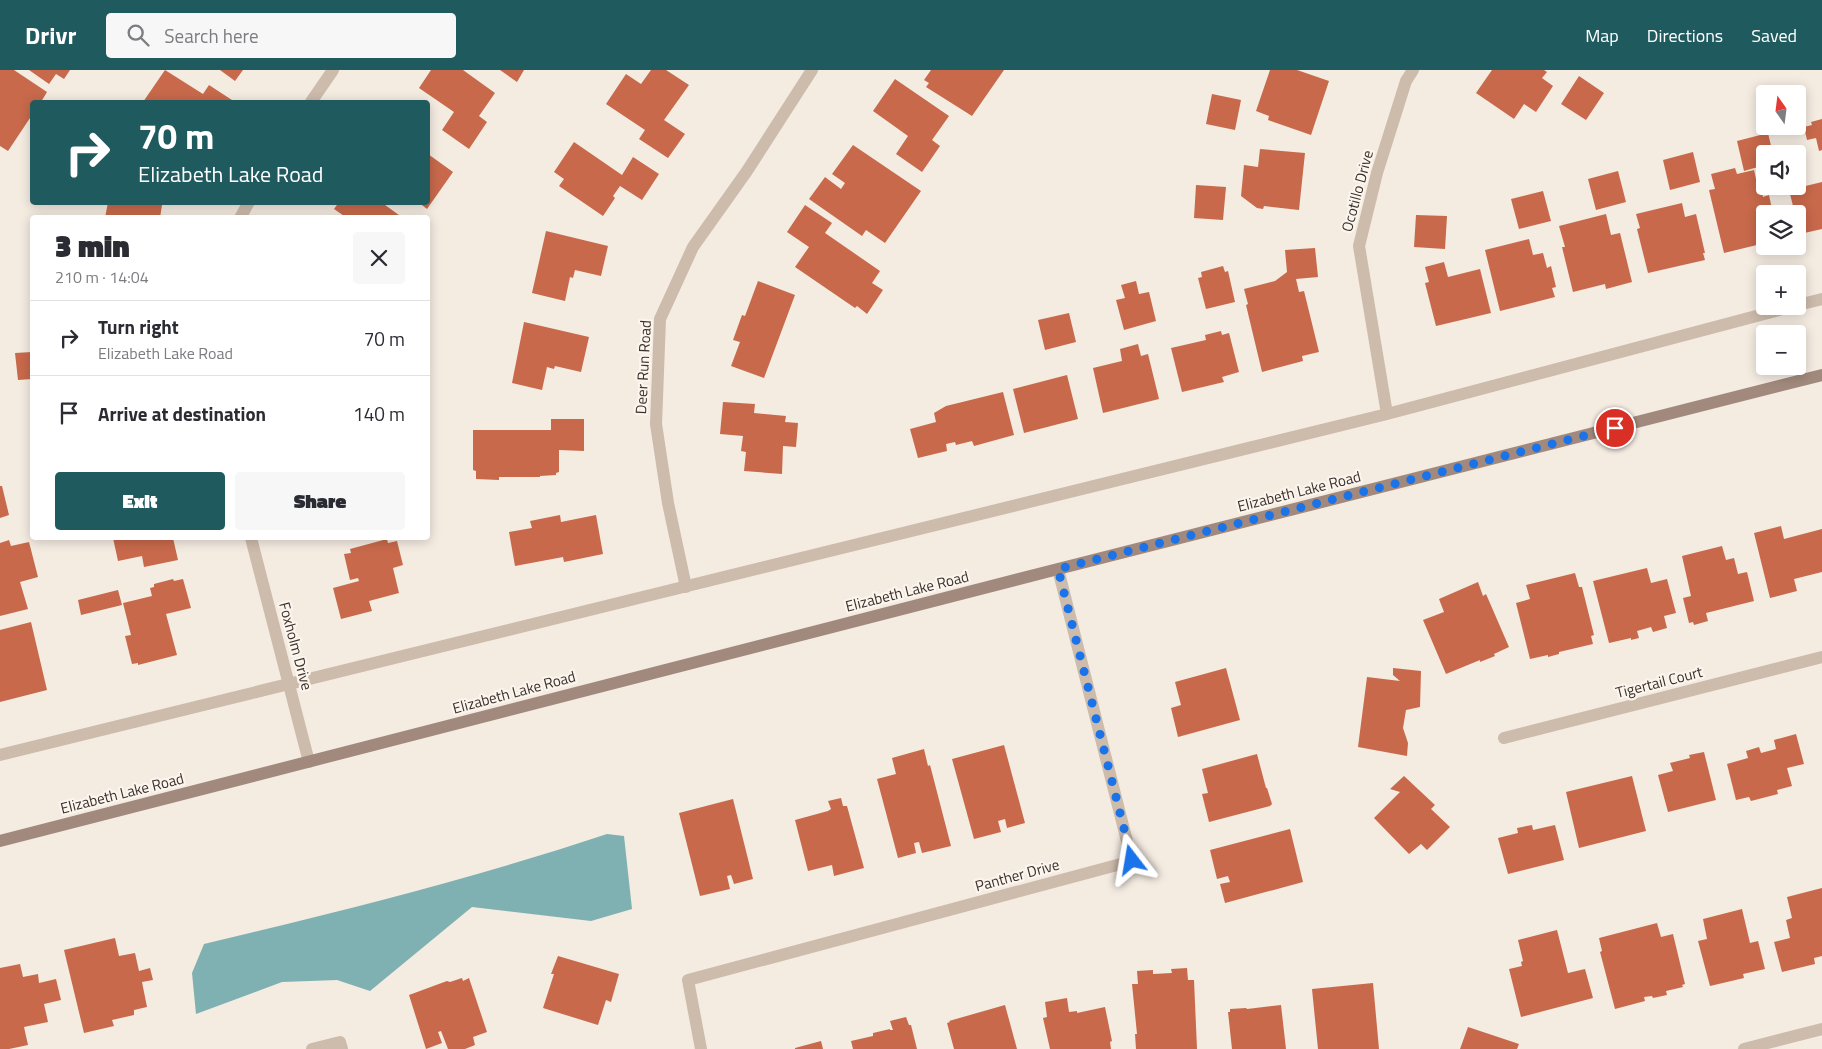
<!DOCTYPE html>
<html lang="en">
<head>
<meta charset="utf-8">
<style>
	:root { --surface:#fff; --page:#f7f7f7; --text:#2b2b33; --muted:#7c7c81; --line:#e1e1e2; --accent:#1f5a5e }
	body { margin:0; font-family:"Titillium Web",sans-serif; background:var(--page); color:var(--text); height:100vh; display:flex; flex-direction:column; font-size:19px; white-space:nowrap }
	* { box-sizing:border-box; margin:0 }
	p { font-size:16px; color:var(--muted) }
	.icon { flex:none; width:28px; height:28px; fill:none; stroke:currentColor; stroke-width:2; stroke-linecap:round; stroke-linejoin:round }
	.map { position:relative; flex:1; overflow:hidden }
	.details { position:absolute; left:30px; top:145px; width:400px; height:325px; display:flex; flex-direction:column; background:var(--surface); border-radius:5px; box-shadow:0 2px 12px #0003 }
	.details>* { flex:none }
	.banner { position:absolute; left:30px; top:30px; width:400px; height:105px; border-radius:5px; box-shadow:0 2px 12px #0003; background:#1f5a5e; color:#fff; overflow:hidden }
	.needle { width:32px; rotate:346deg }
	.controls { position:absolute; left:1756px; top:15px; display:grid; gap:10px }
	.controls a { display:grid; place-items:center; width:50px; height:50px; border-radius:5px; background:var(--surface); box-shadow:0 2px 12px #0003; font-size:25px }
	.pin { position:absolute; display:grid; place-items:center; width:42px; height:42px; color:#fff; margin:-21px; border:2px solid #fff; border-radius:50%; box-shadow:0 1px 5px #0007 }
	.me { position:absolute; width:55px; margin:-28px; rotate:346deg; stroke-linejoin:round; filter:drop-shadow(0 0 4px #0008) }
	.turn { display:flex; align-items:center; gap:18px; height:105px; padding:0 25px; font-size:22px }
	.turn .icon { width:65px; height:65px; stroke-width:2.5 }
	.turn b { display:block; font-size:35px; line-height:42px }
	.round { display:grid; place-items:center; flex:none; width:52px; height:52px; border-radius:5px; background:var(--page) }
	.headline { display:flex; align-items:center; justify-content:space-between; height:85px; padding:0 25px }
	h1 { font-size:30px; font-weight:800; line-height:38px }
	.cta { display:flex; gap:10px; margin-top:auto; padding:10px 25px }
	.cta a { flex:1; height:58px; border-radius:5px; background:var(--accent); color:#fff; font-size:20px; font-weight:800; line-height:58px; text-align:center }
	.cta a+a { background:var(--page); color:var(--text) }
	ul { padding:0; list-style:none }
	li { display:flex; align-items:center; gap:15px; height:75px; padding:0 25px; border-top:1px solid var(--line) }
	li div { flex:1 }
	li b { display:block; font-size:19px }
	li em { font-style:normal }
	header { display:flex; align-items:center; gap:30px; box-sizing:border-box; height:70px; padding:0 25px; background:var(--accent); color:#fff }
	header strong { font-size:24px }
	nav { display:flex; gap:28px; margin-inline-start:auto; font-size:18px }
	.search { width:350px; height:45px; background:var(--page); display:flex; align-items:center; gap:12px; box-sizing:border-box; padding:0 18px; border-radius:5px; color:var(--muted); font-size:19px }
	.map>svg:first-child { display:block }
	.water { fill:#7fb0b2 }
	.building { fill:#c8694b }
	.lines { fill:none; stroke-linecap:round; stroke-linejoin:round }
	.minor { stroke:#cdbbac; stroke-width:12 }
	.secondary { stroke:#a18a7d; stroke-width:12 }
	.route { stroke:#1a73e8; stroke-width:9; stroke-dasharray:0 16.2 }
	.labels { text-anchor:middle; dominant-baseline:central; stroke-width:4.5; stroke-linejoin:round; paint-order:stroke }
	.street-label { font-size:15px; fill:#3b302b; stroke:#fbf5ee }
</style>
</head>
<body>
<header>
<strong>Drivr</strong>
<div class="search"><svg class="icon" aria-label="search" viewBox="0 0 24 24"><circle cx="10" cy="10" r="6"/><path d="M15 15l6 6"/></svg>Search here</div>
<nav><a>Map</a><a>Directions</a><a>Saved</a></nav>
</header>
<div class="map">
<svg width="1822" height="979" viewBox="0 0 1822 979">
	<rect width="100%" height="100%" fill="#f4ebe1"/>
	<!-- water -->
	<path class="water" d="M 607,764 L 624,766 L 632,839 L 591,851 L 472,837 L 370,921 L 337,910 L 282,912 L 196,944 L 192,903 L 204,874 C 339,842 475,808 607,764 Z"/>
	<!-- building -->
	<path class="building" d="M 0,0 L 14,0 L 47,22 L 41,32 L 32,32 L 32,45 L 8,81 L 0,76 Z
		M 29,0 L 70,0 L 64,9 L 56,4 L 49,14 Z
		M 165,0 L 203,24 L 209,15 L 235,32 L 143,32 Z
		M 220,0 L 243,0 L 235,11 Z
		M 431,0 L 463,0 L 495,23 L 479,46 L 487,52 L 469,79 L 442,60 L 454,42 L 419,18 Z
		M 500,0 L 524,0 L 517,12 Z
		M 651,0 L 666,0 L 689,15 L 664,50 L 685,64 L 668,88 L 639,69 L 645,60 L 606,34 L 626,4 L 641,14 Z
		M 931,0 L 1004,0 L 972,46 L 926,17 L 929,13 L 924,10 Z
		M 1270,0 L 1297,0 L 1329,11 L 1311,65 L 1268,50 L 1269,46 L 1256,41 Z
		M 1492,0 L 1544,0 L 1547,2 L 1542,8 L 1553,16 L 1536,42 L 1524,34 L 1514,49 L 1476,23 Z
		M 1579,6 L 1604,23 L 1586,50 L 1561,34 Z
		M 895,9 L 949,46 L 932,70 L 940,76 L 922,102 L 896,84 L 908,66 L 873,41 Z
		M 1212,24 L 1241,30 L 1235,60 L 1206,54 Z
		M 1822,49 L 1822,80 L 1819,81 L 1816,68 L 1807,70 L 1804,57 L 1812,55 L 1811,52 Z
		M 1768,63 L 1773,84 L 1765,84 L 1765,95 L 1744,101 L 1737,71 Z
		M 574,72 L 622,105 L 633,87 L 659,104 L 642,130 L 620,116 L 613,126 L 615,128 L 603,146 L 559,116 L 564,109 L 554,102 Z
		M 853,75 L 921,121 L 885,173 L 866,160 L 862,166 L 809,129 L 825,107 L 841,119 L 845,113 L 832,104 Z
		M 1260,79 L 1305,83 L 1299,140 L 1264,136 L 1263,139 L 1257,138 L 1241,126 L 1244,95 L 1258,97 Z
		M 1693,82 L 1700,112 L 1670,120 L 1663,90 Z
		M 428,84 L 453,102 L 427,139 L 418,132 L 428,132 Z
		M 1735,98 L 1737,104 L 1754,100 L 1756,109 L 1758,108 L 1763,127 L 1769,125 L 1773,144 L 1765,144 L 1765,173 L 1724,183 L 1709,120 L 1715,119 L 1711,104 Z
		M 1618,101 L 1626,132 L 1596,140 L 1588,109 Z
		M 1822,112 L 1822,159 L 1800,164 L 1798,144 L 1795,144 L 1789,120 Z
		M 1196,115 L 1226,117 L 1223,150 L 1194,148 Z
		M 1543,121 L 1551,151 L 1519,159 L 1511,129 Z
		M 108,132 L 166,132 L 165,135 L 162,135 L 160,148 L 105,148 Z
		M 339,132 L 381,132 L 403,148 L 347,148 L 334,139 Z
		M 1682,133 L 1685,147 L 1696,144 L 1705,183 L 1703,183 L 1705,190 L 1648,203 L 1637,159 L 1640,158 L 1636,144 Z
		M 805,135 L 832,153 L 825,163 L 880,201 L 872,213 L 883,220 L 867,244 L 857,236 L 855,238 L 795,197 L 809,177 L 787,162 Z
		M 1606,144 L 1611,165 L 1620,163 L 1632,212 L 1606,219 L 1605,214 L 1573,222 L 1562,177 L 1565,177 L 1559,156 Z
		M 1416,145 L 1447,146 L 1445,179 L 1414,177 Z
		M 546,161 L 608,176 L 601,206 L 575,200 L 573,208 L 570,207 L 565,231 L 532,223 Z
		M 1529,169 L 1533,185 L 1543,183 L 1547,198 L 1551,196 L 1556,217 L 1552,218 L 1555,227 L 1500,241 L 1485,180 Z
		M 1315,178 L 1318,207 L 1296,209 L 1299,222 L 1304,221 L 1319,282 L 1302,286 L 1303,291 L 1262,302 L 1246,235 L 1248,234 L 1244,219 L 1275,211 L 1287,202 L 1285,180 Z
		M 1444,192 L 1448,207 L 1480,199 L 1491,243 L 1436,256 L 1425,213 L 1429,212 L 1425,197 Z
		M 1223,196 L 1225,202 L 1228,201 L 1235,232 L 1206,239 L 1198,208 L 1202,207 L 1201,202 Z
		M 758,211 L 795,225 L 764,308 L 731,296 L 740,272 L 733,270 L 742,245 L 745,246 Z
		M 1136,211 L 1139,224 L 1149,222 L 1156,251 L 1124,260 L 1116,230 L 1125,228 L 1121,215 Z
		M 1069,243 L 1076,272 L 1045,280 L 1038,250 Z
		M 524,252 L 589,267 L 581,302 L 555,296 L 554,299 L 547,297 L 542,320 L 512,313 Z
		M 1221,261 L 1222,265 L 1229,263 L 1239,302 L 1222,307 L 1224,312 L 1182,322 L 1171,278 L 1206,270 L 1205,265 Z
		M 1138,274 L 1141,286 L 1148,284 L 1159,329 L 1103,343 L 1093,298 L 1122,291 L 1120,279 Z
		M 32,282 L 32,309 L 18,310 L 15,283 Z
		M 1067,305 L 1078,349 L 1024,363 L 1013,319 Z
		M 1003,322 L 1014,365 L 974,376 L 972,371 L 956,375 L 955,372 L 946,374 L 947,381 L 918,388 L 910,359 L 936,352 L 934,343 L 946,336 Z
		M 723,332 L 755,334 L 754,343 L 786,346 L 785,352 L 798,353 L 796,377 L 783,376 L 782,404 L 744,401 L 746,382 L 741,381 L 743,366 L 720,364 Z
		M 551,349 L 584,349 L 584,381 L 559,380 L 559,402 L 556,403 L 556,405 L 540,406 L 540,407 L 499,407 L 499,410 L 476,409 L 476,401 L 473,400 L 473,360 L 551,360 Z
		M 0,416 L 2,416 L 9,445 L 0,448 Z
		M 560,445 L 561,452 L 596,445 L 603,484 L 564,492 L 563,487 L 515,496 L 509,462 L 532,458 L 530,451 Z
		M 1781,456 L 1784,469 L 1822,459 L 1822,502 L 1794,509 L 1797,521 L 1770,528 L 1754,463 Z
		M 113,468 L 173,468 L 178,490 L 144,497 L 142,486 L 118,491 Z
		M 387,469 L 388,473 L 397,471 L 403,495 L 393,498 L 399,523 L 369,531 L 372,541 L 341,549 L 333,518 L 359,511 L 358,508 L 350,510 L 344,484 L 351,483 L 350,479 Z
		M 9,470 L 11,476 L 29,472 L 38,507 L 20,512 L 28,539 L 0,546 L 0,473 Z
		M 1722,476 L 1726,490 L 1734,488 L 1738,504 L 1747,502 L 1754,531 L 1706,543 L 1708,551 L 1694,555 L 1693,552 L 1689,553 L 1683,528 L 1691,526 L 1682,486 Z
		M 1647,498 L 1651,513 L 1667,509 L 1676,543 L 1664,546 L 1667,558 L 1653,562 L 1651,557 L 1637,561 L 1639,568 L 1631,570 L 1631,568 L 1609,573 L 1593,511 Z
		M 1575,503 L 1579,517 L 1582,517 L 1594,565 L 1591,566 L 1593,574 L 1559,582 L 1559,584 L 1548,587 L 1548,585 L 1530,589 L 1516,533 L 1530,529 L 1526,515 Z
		M 173,509 L 174,511 L 183,509 L 191,538 L 166,544 L 177,585 L 138,595 L 138,593 L 132,594 L 125,566 L 131,565 L 123,533 L 152,526 L 150,518 L 154,517 L 154,514 Z
		M 1478,512 L 1483,526 L 1486,524 L 1509,577 L 1494,584 L 1495,586 L 1480,592 L 1480,590 L 1446,604 L 1423,550 L 1444,542 L 1439,529 Z
		M 118,520 L 122,535 L 81,545 L 78,530 Z
		M 31,552 L 47,620 L 0,632 L 0,560 Z
		M 1226,598 L 1240,650 L 1178,667 L 1171,638 L 1181,635 L 1175,612 Z
		M 1393,598 L 1421,601 L 1420,637 L 1406,640 L 1403,658 L 1408,673 L 1407,686 L 1358,677 L 1367,607 L 1400,611 L 1393,605 Z
		M 1796,664 L 1804,694 L 1787,698 L 1792,716 L 1777,720 L 1778,724 L 1751,731 L 1749,727 L 1736,730 L 1727,694 L 1748,688 L 1746,681 L 1759,677 L 1761,683 L 1776,679 L 1774,670 Z
		M 1004,675 L 1025,753 L 1007,758 L 1005,749 L 998,751 L 1001,762 L 974,769 L 952,689 Z
		M 924,679 L 928,696 L 930,695 L 951,776 L 922,783 L 919,772 L 914,773 L 916,783 L 898,788 L 877,709 L 896,704 L 892,688 Z
		M 1704,682 L 1716,730 L 1668,742 L 1658,705 L 1673,701 L 1670,693 L 1690,688 L 1689,685 Z
		M 1257,684 L 1266,718 L 1267,718 L 1272,734 L 1270,736 L 1209,752 L 1202,724 L 1208,723 L 1202,699 Z
		M 1404,706 L 1435,735 L 1431,739 L 1450,757 L 1427,780 L 1421,774 L 1409,784 L 1374,748 L 1400,722 L 1390,719 Z
		M 1632,706 L 1646,761 L 1579,778 L 1566,722 Z
		M 841,728 L 843,736 L 847,736 L 864,798 L 834,806 L 832,795 L 808,801 L 795,750 L 828,741 L 831,739 L 828,731 Z
		M 733,729 L 753,809 L 734,814 L 731,805 L 727,806 L 730,819 L 700,826 L 679,743 Z
		M 1532,755 L 1533,760 L 1555,755 L 1564,790 L 1508,804 L 1498,768 L 1518,763 L 1517,758 Z
		M 1290,759 L 1303,812 L 1225,833 L 1220,814 L 1230,812 L 1228,806 L 1217,809 L 1210,780 Z
		M 1822,818 L 1822,886 L 1814,888 L 1815,894 L 1782,902 L 1774,872 L 1790,868 L 1786,850 L 1792,848 L 1787,827 Z
		M 1742,839 L 1750,873 L 1758,871 L 1765,899 L 1743,904 L 1744,908 L 1710,916 L 1698,871 L 1707,869 L 1703,849 Z
		M 1657,853 L 1661,867 L 1673,864 L 1685,914 L 1682,915 L 1683,917 L 1666,921 L 1667,925 L 1653,928 L 1652,926 L 1644,927 L 1645,931 L 1615,939 L 1600,882 L 1602,881 L 1599,868 Z
		M 1557,860 L 1568,903 L 1585,899 L 1593,928 L 1521,947 L 1509,899 L 1522,896 L 1521,892 L 1523,891 L 1518,870 Z
		M 115,868 L 119,886 L 135,883 L 139,901 L 150,898 L 153,910 L 142,912 L 147,937 L 134,940 L 134,945 L 112,950 L 114,956 L 84,963 L 64,880 Z
		M 558,886 L 619,904 L 611,932 L 606,930 L 598,955 L 543,938 L 554,904 L 551,904 Z
		M 20,894 L 23,907 L 38,904 L 39,913 L 56,909 L 61,930 L 44,934 L 48,952 L 24,957 L 28,975 L 9,979 L 0,979 L 0,898 Z
		M 1187,898 L 1188,910 L 1194,910 L 1197,979 L 1136,979 L 1135,964 L 1137,964 L 1132,914 L 1138,914 L 1137,901 L 1153,900 L 1153,904 L 1172,903 L 1171,899 Z
		M 462,908 L 463,911 L 469,908 L 487,962 L 473,967 L 475,975 L 465,979 L 448,979 L 441,961 L 438,962 L 442,973 L 426,979 L 409,925 L 447,911 L 450,912 Z
		M 1373,913 L 1379,979 L 1318,979 L 1312,919 Z
		M 1067,928 L 1069,942 L 1077,941 L 1077,943 L 1105,937 L 1112,971 L 1110,972 L 1111,979 L 1050,979 L 1043,948 L 1047,947 L 1045,932 Z
		M 1005,935 L 1017,979 L 954,979 L 947,953 L 950,952 L 949,951 Z
		M 1281,935 L 1286,979 L 1232,979 L 1228,942 L 1230,942 L 1230,939 L 1246,938 L 1247,939 Z
		M 906,947 L 909,955 L 911,955 L 917,979 L 853,979 L 851,971 L 873,966 L 873,963 L 890,959 L 890,960 L 893,960 L 890,951 Z
		M 1468,957 L 1519,974 L 1517,979 L 1460,979 Z
		M 821,971 L 823,979 L 795,979 L 795,978 Z"/>
	<g class="lines">
		<!-- minor -->
		<path class="minor" d="M 311,32 L 333,0
			M 240,148 L 249,132
			M 1798,235 L 1822,229
			M 1387,344 L 1359,176 L 1377,103 L 1406,11 L 1413,0
			M 251,468 L 309,692
			M 686,517 L 668,433 L 656,354 L 660,249 L 693,177 L 747,101 L 812,0
			M 1504,668 L 1822,587
			M 0,685 L 1387,344 L 1794,236
			M 312,979 L 340,972 L 342,979
			M 701,979 L 688,910 L 1132,791 L 1058,499
			M 1744,979 L 1822,959"/>
		<!-- secondary -->
		<path class="secondary" d="M 0,771 L 1058,499 L 1822,305"/>
	</g>
	<g class="lines">
		<!-- route -->
		<path class="route" d="M 1132,790 L 1058,499 L 1615,358"/>
	</g>
	<g class="labels">
		<!-- street labels -->
		<g class="street-label">
			<text transform="translate(1357 121) rotate(-75)">Ocotillo Drive</text>
			<text transform="translate(643 297) rotate(-87)">Deer Run Road</text>
			<text transform="translate(1299 421) rotate(-14)">Elizabeth Lake Road</text>
			<text transform="translate(907 521) rotate(-14)">Elizabeth Lake Road</text>
			<text transform="translate(296 576) rotate(75)">Foxholm Drive</text>
			<text transform="translate(1659 612) rotate(-14)">Tigertail Court</text>
			<text transform="translate(514 622) rotate(-15)">Elizabeth Lake Road</text>
			<text transform="translate(122 723) rotate(-14)">Elizabeth Lake Road</text>
			<text transform="translate(1017 805) rotate(-15)">Panther Drive</text>
		</g>
	</g>
</svg>
<div class="controls">
<a><svg class="needle" viewBox="-14 -14 28 28"><path d="M0-13l5 13h-10z" fill="#e53935"/><path d="M0 13l5-13h-10z" fill="#7c7c81"/></svg></a>
<a><svg class="icon" aria-label="sound" viewBox="0 0 24 24"><path d="M4 9h4l5-4v14l-5-4H4zM17 9q2 3 0 6"/></svg></a>
<a><svg class="icon" aria-label="layers" viewBox="0 0 24 24"><path d="M12 4l9 5-9 5-9-5zM3 14l9 5 9-5"/></svg></a>
<a>+</a>
<a>−</a>
</div>
<div class="pin" style="left:1615px;top:358px;background:#d93025"><svg class="icon" aria-label="arrive" viewBox="0 0 24 24"><path d="M6 21V4h12l-3 4 3 4H6"/></svg></div>
<svg class="me" style="left:1132px;top:790px" viewBox="-20 -20 40 40"><path d="M0-17L14 15 0 8-14 15z" fill="#1a73e8" stroke="#fff" stroke-width="4"/></svg>
<div class="banner">
<div class="turn"><svg class="icon" aria-label="right" viewBox="0 0 24 24"><path d="M7 20v-9h11M14 6l5 5-5 5"/></svg><div><b>70 m</b>Elizabeth Lake Road</div></div>
</div>
<section class="details">
<div class="headline"><div><h1>3 min</h1><p>210 m · 14:04</p></div><a class="round"><svg class="icon" aria-label="close" viewBox="0 0 24 24"><path d="M6 6l12 12M18 6L6 18"/></svg></a></div>
<ul>
<li><svg class="icon" aria-label="right" viewBox="0 0 24 24"><path d="M7 20v-9h11M14 6l5 5-5 5"/></svg><div><b>Turn right</b><p>Elizabeth Lake Road</p></div><em>70 m</em></li>
<li><svg class="icon" aria-label="arrive" viewBox="0 0 24 24"><path d="M6 21V4h12l-3 4 3 4H6"/></svg><div><b>Arrive at destination</b></div><em>140 m</em></li>
</ul>
<div class="cta"><a>Exit</a><a>Share</a></div>
</section>
</div>
</body>
</html>
